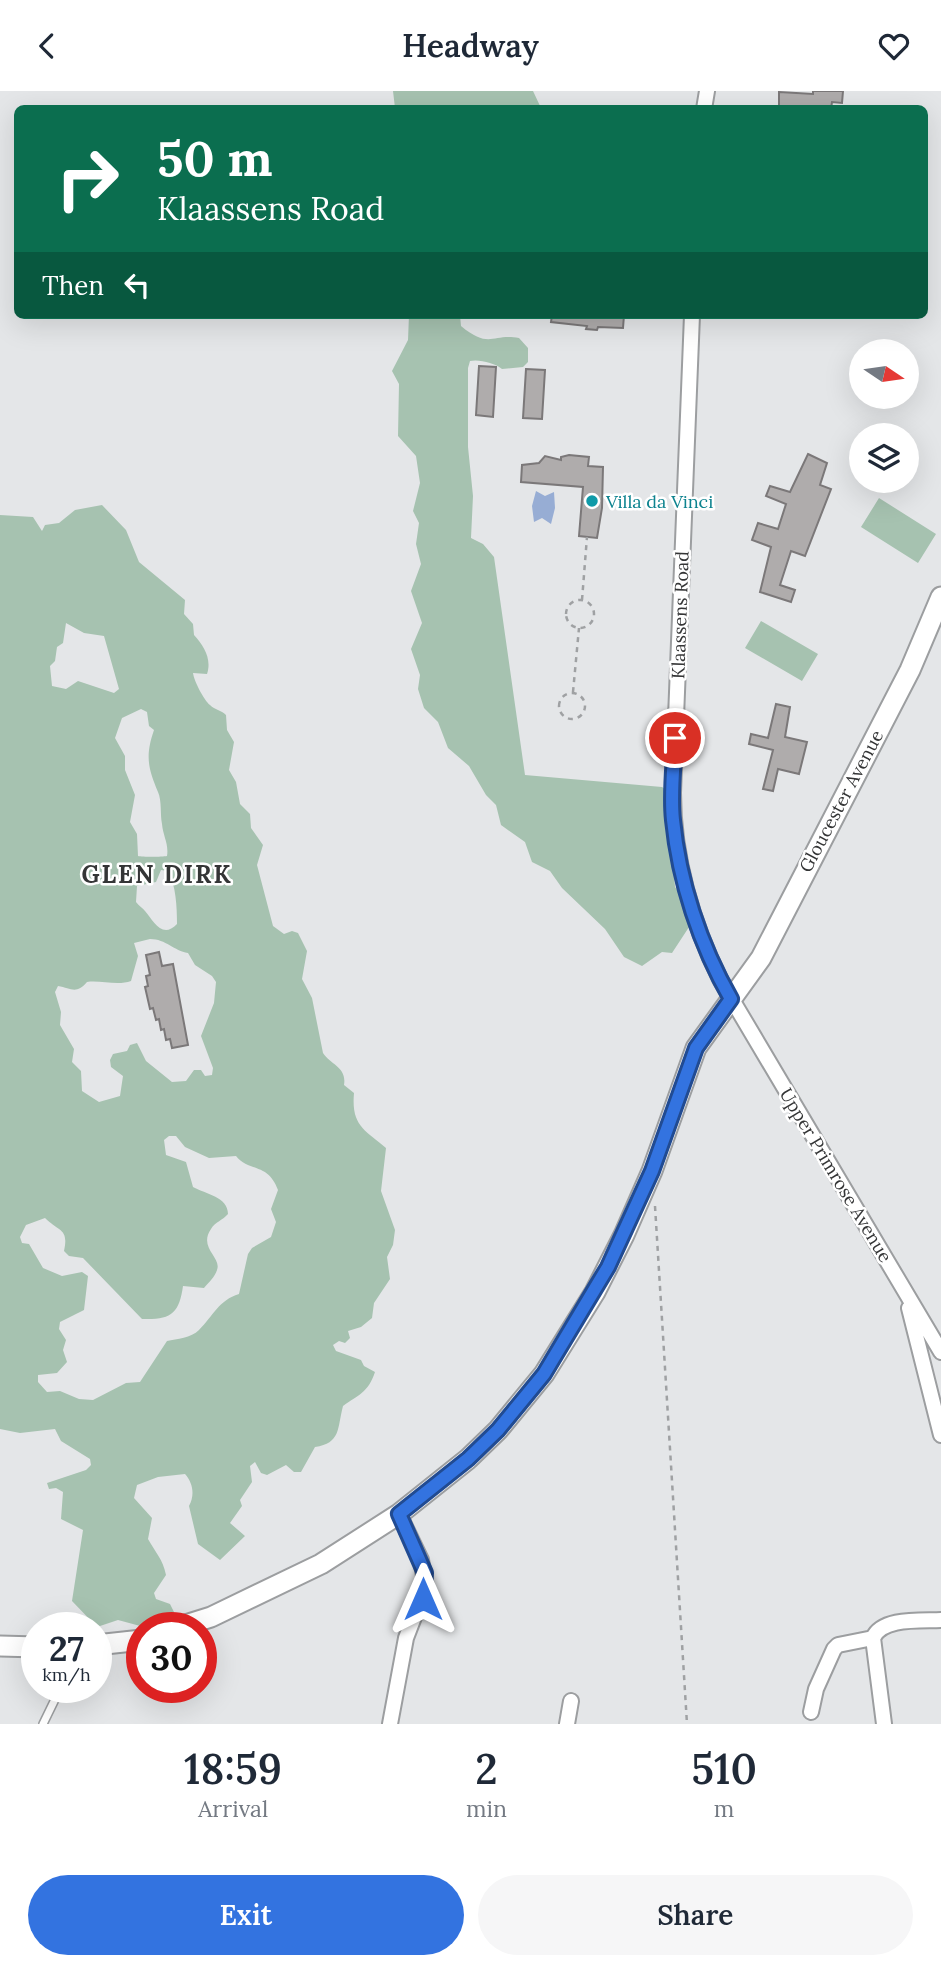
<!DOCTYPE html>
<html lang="en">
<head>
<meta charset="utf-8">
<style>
	:root { --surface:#fff; --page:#f6f6f7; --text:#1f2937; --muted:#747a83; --accent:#3373e0 }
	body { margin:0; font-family:Lora,serif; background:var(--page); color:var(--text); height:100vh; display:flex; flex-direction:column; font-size:26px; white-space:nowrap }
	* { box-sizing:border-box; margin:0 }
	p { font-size:23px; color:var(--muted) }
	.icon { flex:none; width:38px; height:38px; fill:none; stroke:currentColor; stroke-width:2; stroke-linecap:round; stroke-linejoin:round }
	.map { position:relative; height:1633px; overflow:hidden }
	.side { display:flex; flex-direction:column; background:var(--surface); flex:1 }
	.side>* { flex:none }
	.banner { position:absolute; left:14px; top:14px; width:914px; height:214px; border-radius:10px; box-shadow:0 7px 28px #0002; background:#0b6e4f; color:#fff; overflow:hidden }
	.needle { width:46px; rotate:103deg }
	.fabs { position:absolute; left:849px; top:248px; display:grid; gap:14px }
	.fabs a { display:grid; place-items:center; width:70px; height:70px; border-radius:50%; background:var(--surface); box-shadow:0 7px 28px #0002; font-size:35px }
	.speed { position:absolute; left:21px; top:1521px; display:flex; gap:14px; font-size:35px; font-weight:700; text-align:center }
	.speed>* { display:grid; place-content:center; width:91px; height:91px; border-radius:50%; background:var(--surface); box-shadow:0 7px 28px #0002; line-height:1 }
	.speed small { font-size:18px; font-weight:400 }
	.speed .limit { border:10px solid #d22; background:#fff; color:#111 }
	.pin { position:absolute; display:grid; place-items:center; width:60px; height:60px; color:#fff; margin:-30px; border:4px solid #fff; border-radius:50%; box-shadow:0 2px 7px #0007 }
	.me { position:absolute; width:77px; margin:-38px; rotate:0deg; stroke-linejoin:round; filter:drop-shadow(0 0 5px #0008) }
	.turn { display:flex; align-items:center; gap:24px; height:147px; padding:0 28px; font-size:32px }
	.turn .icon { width:91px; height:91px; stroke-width:2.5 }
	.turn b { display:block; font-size:49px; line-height:60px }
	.then { display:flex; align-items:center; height:66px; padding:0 28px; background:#0003; gap:14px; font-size:26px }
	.eta { display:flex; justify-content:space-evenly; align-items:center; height:119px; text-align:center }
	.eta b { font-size:42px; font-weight:600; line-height:49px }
	.cta { display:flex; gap:14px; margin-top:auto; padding:14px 28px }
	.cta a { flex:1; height:80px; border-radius:42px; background:var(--accent); color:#fff; font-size:28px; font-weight:600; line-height:80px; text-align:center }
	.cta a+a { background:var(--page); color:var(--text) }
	header { display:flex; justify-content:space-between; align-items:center; height:91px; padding:0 28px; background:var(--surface); font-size:32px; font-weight:600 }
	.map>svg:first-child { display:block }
	.green { fill:#a6c2b0; fill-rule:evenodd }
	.water { fill:#97add4 }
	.building { fill:#afacac; stroke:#7b7879; stroke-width:2 }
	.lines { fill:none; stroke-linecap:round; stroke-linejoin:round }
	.lane-casing { stroke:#9c9ea0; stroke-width:10 }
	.street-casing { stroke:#9c9ea0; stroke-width:18 }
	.secondary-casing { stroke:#9c9ea0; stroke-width:23 }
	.path { stroke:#9fa1a3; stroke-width:2.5; stroke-dasharray:5 5; stroke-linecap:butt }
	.lane { stroke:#fff; stroke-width:7 }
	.street { stroke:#fff; stroke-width:14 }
	.secondary { stroke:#fff; stroke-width:19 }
	.route-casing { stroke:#214b92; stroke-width:18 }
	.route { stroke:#3373e0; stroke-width:12 }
	.culture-dot { fill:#0f9aa8; stroke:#fff; stroke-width:2.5 }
	.labels { text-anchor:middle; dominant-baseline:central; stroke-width:5; stroke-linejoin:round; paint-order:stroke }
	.culture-label { font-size:18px; fill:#0d838f; stroke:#fff; text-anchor:start }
	.street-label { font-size:18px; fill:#343536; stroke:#fff }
	.district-label { font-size:24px; font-weight:bold; letter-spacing:2px; fill:#343536; stroke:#fff }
</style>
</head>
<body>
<header><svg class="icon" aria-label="back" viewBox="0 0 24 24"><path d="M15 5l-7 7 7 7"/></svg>Headway<svg class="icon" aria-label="heart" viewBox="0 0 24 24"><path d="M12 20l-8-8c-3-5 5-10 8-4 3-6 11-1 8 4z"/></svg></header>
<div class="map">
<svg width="941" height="1633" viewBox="0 0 941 1633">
	<rect width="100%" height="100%" fill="#e4e6e8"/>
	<!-- green -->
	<path class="green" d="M 393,0 L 533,0 L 541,17 L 395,17 Z
		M 409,224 L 460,224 L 461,235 C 490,259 492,242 519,247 L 528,257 L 528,271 L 523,276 L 502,278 C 495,272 479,268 470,270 L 468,277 L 468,356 L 473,405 L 471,447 L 483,453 L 494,466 L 525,684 L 662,696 L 667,699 L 675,796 L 681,804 L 691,833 L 672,862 L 662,861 L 642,875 L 624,866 L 605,838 L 562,797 L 550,780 L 532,771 L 525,751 L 501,734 L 496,714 L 486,704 L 469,675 L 448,657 L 438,631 L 424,617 L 418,598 L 420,584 L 411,558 L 422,532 L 411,500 L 421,473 L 416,453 L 419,432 L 413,420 L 420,392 L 416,365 L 398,345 L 399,293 L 392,280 L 408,249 Z
		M 879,407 L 936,443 L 918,472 L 861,436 Z
		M 102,414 L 126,439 L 139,471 L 185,509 L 184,523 L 193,533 L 194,544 C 204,555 212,568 207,583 L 193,582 C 194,590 204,609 210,614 C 215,619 221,619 226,624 L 227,639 L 234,651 L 229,679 L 236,691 L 240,713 L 250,723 L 251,737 L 263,754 L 257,774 L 273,835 L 284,843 L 292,840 L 298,842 L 307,860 L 302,888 L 312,907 L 323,962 C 331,974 347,976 344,994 L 354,1002 C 351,1035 365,1039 386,1057 L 381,1100 L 395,1139 L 393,1154 L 387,1166 L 390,1188 L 374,1212 L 372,1227 L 361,1236 L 348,1240 L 350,1247 L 345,1252 L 339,1250 L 333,1254 L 336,1260 L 361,1269 L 364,1275 L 375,1281 C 368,1302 358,1304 343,1315 C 337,1338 341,1352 315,1356 L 301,1381 L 294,1381 L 286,1374 L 267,1384 L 261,1382 L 255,1371 L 250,1375 L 252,1391 L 240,1409 L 242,1415 L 230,1432 L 245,1445 L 220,1469 L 198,1453 L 189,1415 C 195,1404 193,1392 185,1383 L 158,1386 L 137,1394 L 134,1407 L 152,1427 L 148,1448 C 155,1461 163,1468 166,1484 L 154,1502 L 156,1508 L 170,1513 L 176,1525 L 172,1531 L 144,1536 L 118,1529 L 97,1536 L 72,1510 L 83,1439 L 61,1428 L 63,1401 L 56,1397 L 49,1398 L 47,1392 L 86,1379 L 91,1374 L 90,1368 L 61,1350 L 55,1338 L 20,1342 L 0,1338 L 0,424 L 33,426 L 42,440 L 45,434 L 59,432 L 75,419 ZM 66,532 L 84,542 L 104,545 L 119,598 L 114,602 L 78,590 L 66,598 L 52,595 L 50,575 L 55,570 L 57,556 L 63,552 ZM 141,618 L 147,621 L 149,635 L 154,639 C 145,665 148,677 158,701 C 162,710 160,723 162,733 C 163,745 169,753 167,765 C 162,766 142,766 138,765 L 137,743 L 130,731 L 135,704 L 125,679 L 125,665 L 115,647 L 122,627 ZM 161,779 L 168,780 C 176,794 177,816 177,833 C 162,849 153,829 145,820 C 143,817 139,815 136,811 L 137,795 L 156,791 ZM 150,848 C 166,848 174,860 188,862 L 195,874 L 212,885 L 216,891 L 214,912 L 201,945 L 213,977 L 212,984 L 205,985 L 201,979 L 194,979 L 186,990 L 172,991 L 146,970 L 137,952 L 130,954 L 127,960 L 113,963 L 110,969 L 111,976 L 123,985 L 120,1005 L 99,1011 L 82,1000 L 81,980 L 72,971 L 74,958 L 60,934 L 61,921 L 55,901 L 58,895 C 71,897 76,904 87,891 C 100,889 118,895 131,890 L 138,865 L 134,852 ZM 169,1045 L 176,1045 L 185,1056 L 209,1067 L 236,1065 C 248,1081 268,1071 278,1099 L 271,1118 L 276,1131 L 271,1146 L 252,1157 L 248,1163 L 239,1203 C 219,1209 213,1225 199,1239 C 191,1247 177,1248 167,1250 L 140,1291 L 126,1292 L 93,1309 L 79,1308 L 60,1300 L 47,1301 L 38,1291 L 38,1284 L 57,1282 L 67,1271 L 63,1259 L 66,1249 L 59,1238 L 60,1231 L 84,1219 L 88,1185 L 82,1181 L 62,1185 L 43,1177 L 29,1153 L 22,1152 L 20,1146 L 26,1134 L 45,1127 C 59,1141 69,1137 64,1160 L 69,1165 L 83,1167 L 142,1228 C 171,1229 179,1223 183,1195 L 204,1197 C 208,1192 215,1186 217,1179 C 222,1166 198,1157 211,1138 C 215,1131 223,1129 228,1123 C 228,1106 206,1103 193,1096 L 186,1071 L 166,1064 L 164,1049 Z
		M 761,530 L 818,563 L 802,590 L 745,557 Z"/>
	<!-- water -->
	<path class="water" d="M 536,400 L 545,405 L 554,401 L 555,417 L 551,433 L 542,427 L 534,431 L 532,415 Z"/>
	<!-- building -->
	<path class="building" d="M 813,0 L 843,0 L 842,12 L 832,11 L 831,18 L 779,18 L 779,1 L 813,3 Z
		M 552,224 L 624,224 L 623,237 L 598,236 L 597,239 L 586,238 L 587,235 L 551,231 Z
		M 479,275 L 496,276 L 493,326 L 476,324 Z
		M 526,278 L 545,279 L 542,328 L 523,327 Z
		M 808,363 L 827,372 L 820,394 L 831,398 L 805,465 L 791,460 L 780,494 L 795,499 L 791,511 L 760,501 L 771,456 L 752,449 L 758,432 L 778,438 L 786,413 L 766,405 L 770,395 L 790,401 Z
		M 569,364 L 589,366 L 588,375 L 603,376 L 602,417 L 597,447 L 579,445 L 583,396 L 521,391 L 522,374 L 539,372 L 545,365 L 561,369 L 561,366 Z
		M 776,613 L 790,616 L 785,646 L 807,651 L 799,683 L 778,678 L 773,700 L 763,698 L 773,659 L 749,653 L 751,643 L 768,647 Z
		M 159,861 L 162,875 L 173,873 L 188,954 L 172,957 L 170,948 L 166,949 L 164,938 L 161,939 L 159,928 L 156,929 L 153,917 L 150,918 L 145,896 L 148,895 L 146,885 L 150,884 L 146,864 Z"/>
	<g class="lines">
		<!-- lane casing -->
		<g class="lane-casing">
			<path id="lane" d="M 43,1633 L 61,1596"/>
		</g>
		<!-- street casing -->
		<g class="street-casing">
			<path id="street" d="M 704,18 L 707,0
				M 692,224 L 673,702 C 673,766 692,832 721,890 L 941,1261
				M 909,1217 L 941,1344
				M 811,1621 L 816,1598 L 834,1558 L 838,1554 L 873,1547
				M 390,1633 L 406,1547 L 426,1495 L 421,1469 L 399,1423
				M 567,1633 L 571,1610
				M 884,1633 L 873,1547 C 882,1526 921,1530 941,1529"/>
		</g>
		<!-- secondary casing -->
		<g class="secondary-casing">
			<path id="secondary" d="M 179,1536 L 211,1526 L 321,1473 L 399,1423 L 468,1368 L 498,1339 L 544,1283 L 595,1201 L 624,1144 L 652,1080 L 696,957 L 761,867 L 910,579 L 941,506
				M 96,1554 L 142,1549
				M 0,1555 L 37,1556"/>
		</g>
		<!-- path -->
		<path class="path" d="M 582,509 L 587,446
			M566 523a14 14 0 1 1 28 0a14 14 0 1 1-28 0Z
			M 573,601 L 579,537
			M559 615a13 13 0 1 1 26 0a13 13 0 1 1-26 0Z
			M 655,1115 L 687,1633"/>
		<!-- lane -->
		<use href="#lane" class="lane"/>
		<!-- street -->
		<use href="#street" class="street"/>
		<!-- secondary -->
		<use href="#secondary" class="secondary"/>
	</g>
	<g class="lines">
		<!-- route casing -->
		<g class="route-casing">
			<path id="route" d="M 423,1508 L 425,1482 L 399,1423 L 468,1368 L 498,1339 L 544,1283 L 608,1176 L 652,1080 L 696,957 L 731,908 C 700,854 679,790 673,729 C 670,702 674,674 675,647"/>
		</g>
		<!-- route -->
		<use href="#route" class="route"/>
	</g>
	<!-- markers -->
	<circle class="culture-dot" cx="592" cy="410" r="7"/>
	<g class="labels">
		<!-- culture labels -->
		<g class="culture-label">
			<text x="606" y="410">Villa da Vinci</text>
		</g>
		<!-- street labels -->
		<g class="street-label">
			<text transform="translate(680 524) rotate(-88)">Klaassens Road</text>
			<text transform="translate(841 710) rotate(-62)">Gloucester Avenue</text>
			<text transform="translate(836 1084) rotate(59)">Upper Primrose Avenue</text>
		</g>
		<!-- district labels -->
		<g class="district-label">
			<text x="157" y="783">GLEN DIRK</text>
		</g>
	</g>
</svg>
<div class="fabs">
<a><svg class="needle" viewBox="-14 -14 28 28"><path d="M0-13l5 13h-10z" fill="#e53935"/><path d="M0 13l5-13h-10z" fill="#747a83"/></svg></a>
<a><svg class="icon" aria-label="layers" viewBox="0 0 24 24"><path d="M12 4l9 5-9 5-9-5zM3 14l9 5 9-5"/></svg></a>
</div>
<div class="speed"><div>27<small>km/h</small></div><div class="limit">30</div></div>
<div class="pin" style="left:675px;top:647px;background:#d93025"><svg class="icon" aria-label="arrive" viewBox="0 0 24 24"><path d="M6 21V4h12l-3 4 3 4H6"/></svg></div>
<svg class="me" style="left:423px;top:1508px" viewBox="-20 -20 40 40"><path d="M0-17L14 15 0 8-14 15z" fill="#3373e0" stroke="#fff" stroke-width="4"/></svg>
<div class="banner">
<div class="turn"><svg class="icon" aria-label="right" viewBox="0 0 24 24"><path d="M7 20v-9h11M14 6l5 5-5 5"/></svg><div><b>50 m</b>Klaassens Road</div></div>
<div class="then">Then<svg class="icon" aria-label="left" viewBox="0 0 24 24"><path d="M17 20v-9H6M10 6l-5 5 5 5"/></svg></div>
</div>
</div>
<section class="side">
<div class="eta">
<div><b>18:59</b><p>Arrival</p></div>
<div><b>2</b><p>min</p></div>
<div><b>510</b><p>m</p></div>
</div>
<div class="cta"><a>Exit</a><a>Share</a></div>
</section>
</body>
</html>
